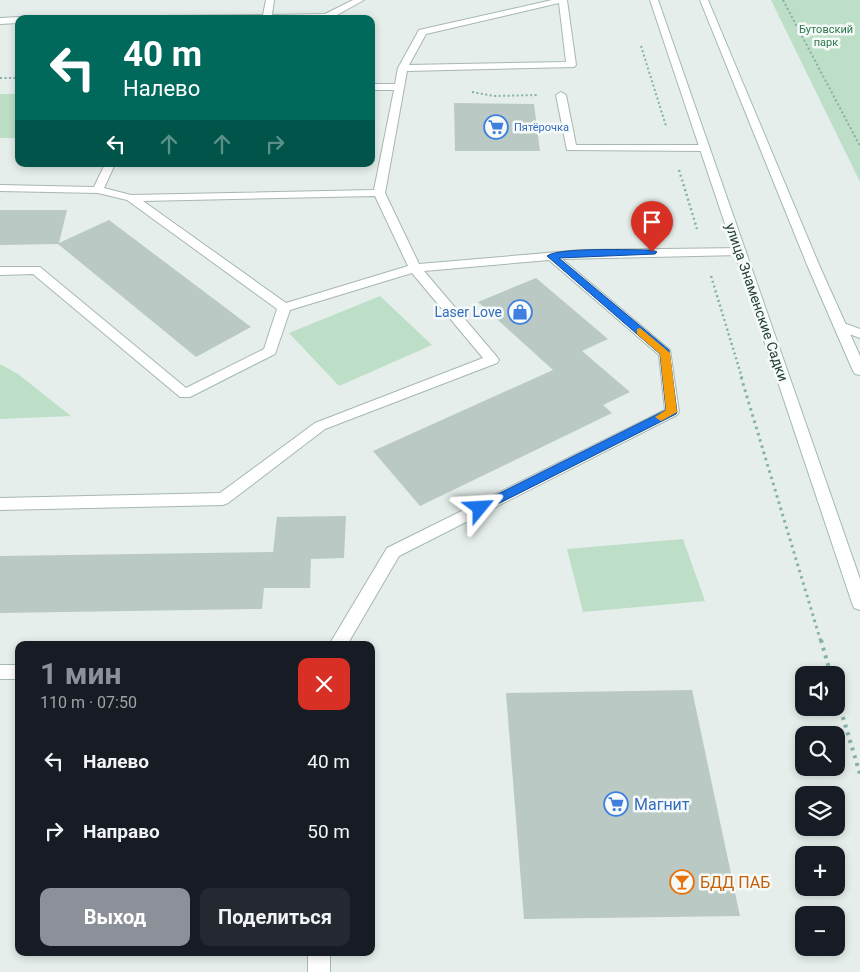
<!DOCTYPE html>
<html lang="ru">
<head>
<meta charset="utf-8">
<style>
	:root { --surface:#171b24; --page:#242831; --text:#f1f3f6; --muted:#9ea1a6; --accent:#8c9099 }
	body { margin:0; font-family:Roboto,sans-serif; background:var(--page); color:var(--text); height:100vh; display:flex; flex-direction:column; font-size:19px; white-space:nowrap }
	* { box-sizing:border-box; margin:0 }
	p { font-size:16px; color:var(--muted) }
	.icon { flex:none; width:28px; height:28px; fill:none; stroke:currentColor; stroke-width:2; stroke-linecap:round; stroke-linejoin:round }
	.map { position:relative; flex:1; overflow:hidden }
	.drawer { position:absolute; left:15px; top:641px; width:360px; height:315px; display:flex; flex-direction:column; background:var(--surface); border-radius:10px; box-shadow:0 2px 8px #0003 }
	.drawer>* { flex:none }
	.banner { position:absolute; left:15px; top:15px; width:360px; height:152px; border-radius:10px; box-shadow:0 2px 8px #0003; background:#00695c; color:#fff; overflow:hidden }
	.fabs { position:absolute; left:795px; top:666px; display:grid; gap:10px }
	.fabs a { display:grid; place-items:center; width:50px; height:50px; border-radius:10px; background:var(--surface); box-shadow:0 2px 8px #0003; font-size:25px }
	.pin { position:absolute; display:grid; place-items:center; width:42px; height:42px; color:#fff; margin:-51px -21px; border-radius:50% 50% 50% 0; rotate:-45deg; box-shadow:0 0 5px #0007 }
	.pin .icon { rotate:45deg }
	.me { position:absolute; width:55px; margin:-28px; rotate:63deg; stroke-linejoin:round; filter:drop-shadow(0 0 4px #0008) }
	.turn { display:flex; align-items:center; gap:18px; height:105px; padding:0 25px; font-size:22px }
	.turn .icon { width:65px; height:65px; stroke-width:2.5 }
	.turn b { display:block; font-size:35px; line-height:42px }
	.lanes { display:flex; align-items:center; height:48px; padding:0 25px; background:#0003; justify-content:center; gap:25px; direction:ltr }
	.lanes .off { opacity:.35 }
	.round { display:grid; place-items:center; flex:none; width:52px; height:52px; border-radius:10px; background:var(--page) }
	.summary { display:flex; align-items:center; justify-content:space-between; height:85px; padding:0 25px }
	h1 { font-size:30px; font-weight:700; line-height:38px; color:var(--accent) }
	.action { display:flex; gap:10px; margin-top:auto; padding:10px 25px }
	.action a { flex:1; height:58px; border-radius:10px; background:var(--accent); color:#fff; font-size:20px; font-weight:700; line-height:58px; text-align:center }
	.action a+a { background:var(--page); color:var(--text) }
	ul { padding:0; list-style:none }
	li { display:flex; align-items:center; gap:15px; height:70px; padding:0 25px }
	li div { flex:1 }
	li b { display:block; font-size:19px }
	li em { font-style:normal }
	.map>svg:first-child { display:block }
	.green { fill:#bedfc7 }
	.building { fill:#bac9c3 }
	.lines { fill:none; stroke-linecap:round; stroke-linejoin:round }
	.lane-casing { stroke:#a7b7b1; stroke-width:2 }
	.secondary-casing { stroke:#a3bab2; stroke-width:2 }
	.path-far3 { stroke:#85b2a4; stroke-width:2; stroke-dasharray:2 2.5; stroke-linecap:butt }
	.path-far2 { stroke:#85b2a4; stroke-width:2.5; stroke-dasharray:2 3; stroke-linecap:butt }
	.path-far1 { stroke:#85b2a4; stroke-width:3; stroke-dasharray:2.5 4; stroke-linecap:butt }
	.path { stroke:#85b2a4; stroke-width:4; stroke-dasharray:3 5; stroke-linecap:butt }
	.lane { fill:#fff; fill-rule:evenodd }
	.secondary { fill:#fff; fill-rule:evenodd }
	.route { fill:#1a73e8; stroke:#114b97 }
	.slow { fill:#f59e0b }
	.labels { text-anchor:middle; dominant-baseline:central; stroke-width:5; stroke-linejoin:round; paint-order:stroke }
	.far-park-label { font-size:11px; fill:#2d784b; stroke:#f6faf8 }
	.far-shop-label { font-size:11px; fill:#366cbe; stroke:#f6faf8; text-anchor:start }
	.street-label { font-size:14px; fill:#244139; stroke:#f6faf8 }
	.shop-label { font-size:14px; fill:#366cbe; stroke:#f6faf8; text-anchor:end }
	.near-shop-label { font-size:16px; fill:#366cbe; stroke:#f6faf8; text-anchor:start }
	.near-food-label { font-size:16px; fill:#c56008; stroke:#f6faf8; text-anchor:start }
</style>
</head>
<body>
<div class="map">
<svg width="860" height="972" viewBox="0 0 860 972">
	<rect width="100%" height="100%" fill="#e5eeea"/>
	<!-- green -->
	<path class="green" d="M 771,0 L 860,0 L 860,182 Z
		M 0,94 L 19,94 L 19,138 L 0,138 Z
		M 380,296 L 432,345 L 339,386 L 289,333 Z
		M 0,364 L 18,374 L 71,416 L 0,419 Z
		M 683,539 L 705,601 L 583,612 L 567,549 Z"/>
	<!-- building -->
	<path class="building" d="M 454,103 L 534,104 L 540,151 L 455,151 Z
		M 0,210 L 67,210 L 59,243 L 109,220 L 251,327 L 196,357 L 58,244 L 0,245 Z
		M 536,278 L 608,339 L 582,351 L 630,392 L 603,405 L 612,413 L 420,506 L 373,451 L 553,370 L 478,302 Z
		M 346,516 L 344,558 L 311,559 L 310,588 L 264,588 L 262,609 L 0,613 L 0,556 L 273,552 L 277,517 Z
		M 692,690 L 740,916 L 524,919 L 506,693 Z"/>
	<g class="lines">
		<!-- lane casing -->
		<g class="lane-casing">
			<path id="lane" d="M 266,0 L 274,0 L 272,15 L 325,14 L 353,0 L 364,0 L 330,19 L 145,19 L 149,16 L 263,15 Z
				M 552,0 L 567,0 L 576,65 L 574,67 L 407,71 L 385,193 L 419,264 L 582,250 L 744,248 L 746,251 L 744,254 L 740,255 L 562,259 L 670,350 L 679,412 L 677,415 L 399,556 L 347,645 L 329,645 L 387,548 L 665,410 L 659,355 L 549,260 L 424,271 L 497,357 L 499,360 L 497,363 L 325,429 L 228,503 L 223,505 L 0,510 L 0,498 L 220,493 L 315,423 L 483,358 L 412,273 L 290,310 L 275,354 L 190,397 L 180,397 L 33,274 L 0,275 L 0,267 L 40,267 L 186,388 L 264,349 L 277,309 L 127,200 L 98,193 L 0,191 L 0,185 L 94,187 L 105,164 L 115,164 L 104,188 L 131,195 L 374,190 L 394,90 L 371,90 L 371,84 L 395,84 L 398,68 L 419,30 ZM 559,3 L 566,62 L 409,65 L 426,34 ZM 375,196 L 408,266 L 286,303 L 143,201 Z
				M 19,17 L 23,19 L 19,19 L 19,23 L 0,24 L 0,18 Z
				M 561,92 L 566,95 L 576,145 L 705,145 L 710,148 L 705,151 L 567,150 L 556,95 Z
				M 841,322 L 860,329 L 860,338 L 836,329 L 835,326 L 836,323 Z
				M 0,665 L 19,665 L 19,679 L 0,679 Z
				M 308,952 L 330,952 L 330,972 L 308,972 Z"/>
		</g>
		<!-- secondary casing -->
		<g class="secondary-casing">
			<path id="secondary" d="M 650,0 L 658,0 L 860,579 L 860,610 L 854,608 L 852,603 Z
				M 700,0 L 708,0 L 820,267 L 860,356 L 860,375 L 855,374 L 853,371 L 808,267 Z"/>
		</g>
		<!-- path-far3 -->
		<path class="path-far3" d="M 783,0 L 860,146
			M 641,46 L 666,126
			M 0,78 L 19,78
			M 472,92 L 494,96 L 538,95"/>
		<!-- path-far2 -->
		<path class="path-far2" d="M 679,170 L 697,229
			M 711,276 L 742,378"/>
		<!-- path-far1 -->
		<path class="path-far1" d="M 741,377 L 821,642"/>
		<!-- path -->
		<path class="path" d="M 821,640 L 831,675
			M 836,694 L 860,774"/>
		<!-- lane -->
		<use href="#lane" class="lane"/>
		<!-- secondary -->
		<use href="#secondary" class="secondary"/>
	</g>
	<!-- route -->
	<path class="route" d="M 652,250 L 657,252 L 655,254 L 559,258 L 669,350 L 677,412 L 676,414 L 484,511 L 476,511 L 474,508 L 476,505 L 666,410 L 660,354 L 547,256 C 558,247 633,250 652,250 Z"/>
	<!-- slow -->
	<path class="slow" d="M 640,328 L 670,353 L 677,412 L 661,421 L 655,417 L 666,410 L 660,354 L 637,334 L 637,329 Z"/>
	<!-- icons -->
	<defs>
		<g id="supermarket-ring" transform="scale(1.25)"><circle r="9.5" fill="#f6faf8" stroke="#3f7fe0" stroke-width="1.5"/><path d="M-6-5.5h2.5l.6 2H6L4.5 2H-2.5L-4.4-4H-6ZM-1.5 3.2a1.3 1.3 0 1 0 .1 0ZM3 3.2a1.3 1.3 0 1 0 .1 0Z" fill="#3f7fe0"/></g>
		<g id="shop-ring" transform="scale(1.25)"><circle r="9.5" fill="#f6faf8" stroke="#3f7fe0" stroke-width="1.5"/><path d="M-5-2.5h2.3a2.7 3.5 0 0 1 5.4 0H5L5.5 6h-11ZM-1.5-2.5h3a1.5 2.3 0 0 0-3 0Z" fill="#3f7fe0"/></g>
		<g id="bar-ring" transform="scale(1.25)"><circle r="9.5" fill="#f6faf8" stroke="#e8710a" stroke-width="1.5"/><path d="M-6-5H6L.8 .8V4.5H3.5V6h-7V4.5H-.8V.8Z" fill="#e8710a"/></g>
	</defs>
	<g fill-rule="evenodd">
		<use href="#supermarket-ring" x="496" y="127"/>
		<use href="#shop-ring" x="520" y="312"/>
		<use href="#supermarket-ring" x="616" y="804"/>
		<use href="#bar-ring" x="682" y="882"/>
	</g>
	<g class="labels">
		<!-- far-park labels -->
		<g class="far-park-label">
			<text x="826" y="29">Бутовский<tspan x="826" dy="13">парк</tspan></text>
		</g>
		<!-- far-shop labels -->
		<g class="far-shop-label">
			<text x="514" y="127">Пятёрочка</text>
		</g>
		<!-- street labels -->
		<g class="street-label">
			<text transform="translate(757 302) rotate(71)">улица Знаменские Садки</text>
		</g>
		<!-- shop labels -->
		<g class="shop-label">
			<text x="502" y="312">Laser Love</text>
		</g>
		<!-- near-shop labels -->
		<g class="near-shop-label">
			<text x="634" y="804">Магнит</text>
		</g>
		<!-- near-food labels -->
		<g class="near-food-label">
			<text x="700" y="882">БДД ПАБ</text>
		</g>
	</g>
</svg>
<div class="fabs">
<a><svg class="icon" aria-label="sound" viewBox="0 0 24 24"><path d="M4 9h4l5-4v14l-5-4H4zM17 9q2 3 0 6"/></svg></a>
<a><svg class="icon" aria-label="search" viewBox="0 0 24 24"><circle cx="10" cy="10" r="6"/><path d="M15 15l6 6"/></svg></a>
<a><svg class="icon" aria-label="layers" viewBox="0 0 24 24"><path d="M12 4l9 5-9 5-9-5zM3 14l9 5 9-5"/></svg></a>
<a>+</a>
<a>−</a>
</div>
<div class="pin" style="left:652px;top:252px;background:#d93025"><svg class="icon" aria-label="arrive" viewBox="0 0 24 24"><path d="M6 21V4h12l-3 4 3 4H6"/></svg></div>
<svg class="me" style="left:480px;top:508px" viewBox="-20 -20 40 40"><path d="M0-17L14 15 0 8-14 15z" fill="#1a73e8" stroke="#fff" stroke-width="4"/></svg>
<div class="banner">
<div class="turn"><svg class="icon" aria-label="left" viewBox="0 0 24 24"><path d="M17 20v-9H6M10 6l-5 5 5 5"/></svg><div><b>40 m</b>Налево</div></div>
<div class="lanes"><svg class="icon" aria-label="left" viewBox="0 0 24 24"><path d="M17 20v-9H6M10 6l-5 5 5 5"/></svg><svg class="icon off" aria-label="ahead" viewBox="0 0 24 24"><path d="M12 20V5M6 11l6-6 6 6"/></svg><svg class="icon off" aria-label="ahead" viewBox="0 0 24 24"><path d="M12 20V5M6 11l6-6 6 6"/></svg><svg class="icon off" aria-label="right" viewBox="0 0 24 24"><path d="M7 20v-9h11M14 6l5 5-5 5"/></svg></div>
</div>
<section class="drawer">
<div class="summary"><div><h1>1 мин</h1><p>110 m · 07:50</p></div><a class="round" style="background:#d93025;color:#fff"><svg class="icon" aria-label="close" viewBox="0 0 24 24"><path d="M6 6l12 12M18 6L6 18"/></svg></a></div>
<ul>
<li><svg class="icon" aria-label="left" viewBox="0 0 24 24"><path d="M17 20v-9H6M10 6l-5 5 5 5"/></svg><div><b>Налево</b></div><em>40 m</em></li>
<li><svg class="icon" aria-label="right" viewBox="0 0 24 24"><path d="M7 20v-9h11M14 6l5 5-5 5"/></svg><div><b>Направо</b></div><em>50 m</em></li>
</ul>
<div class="action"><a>Выход</a><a>Поделиться</a></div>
</section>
</div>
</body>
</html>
